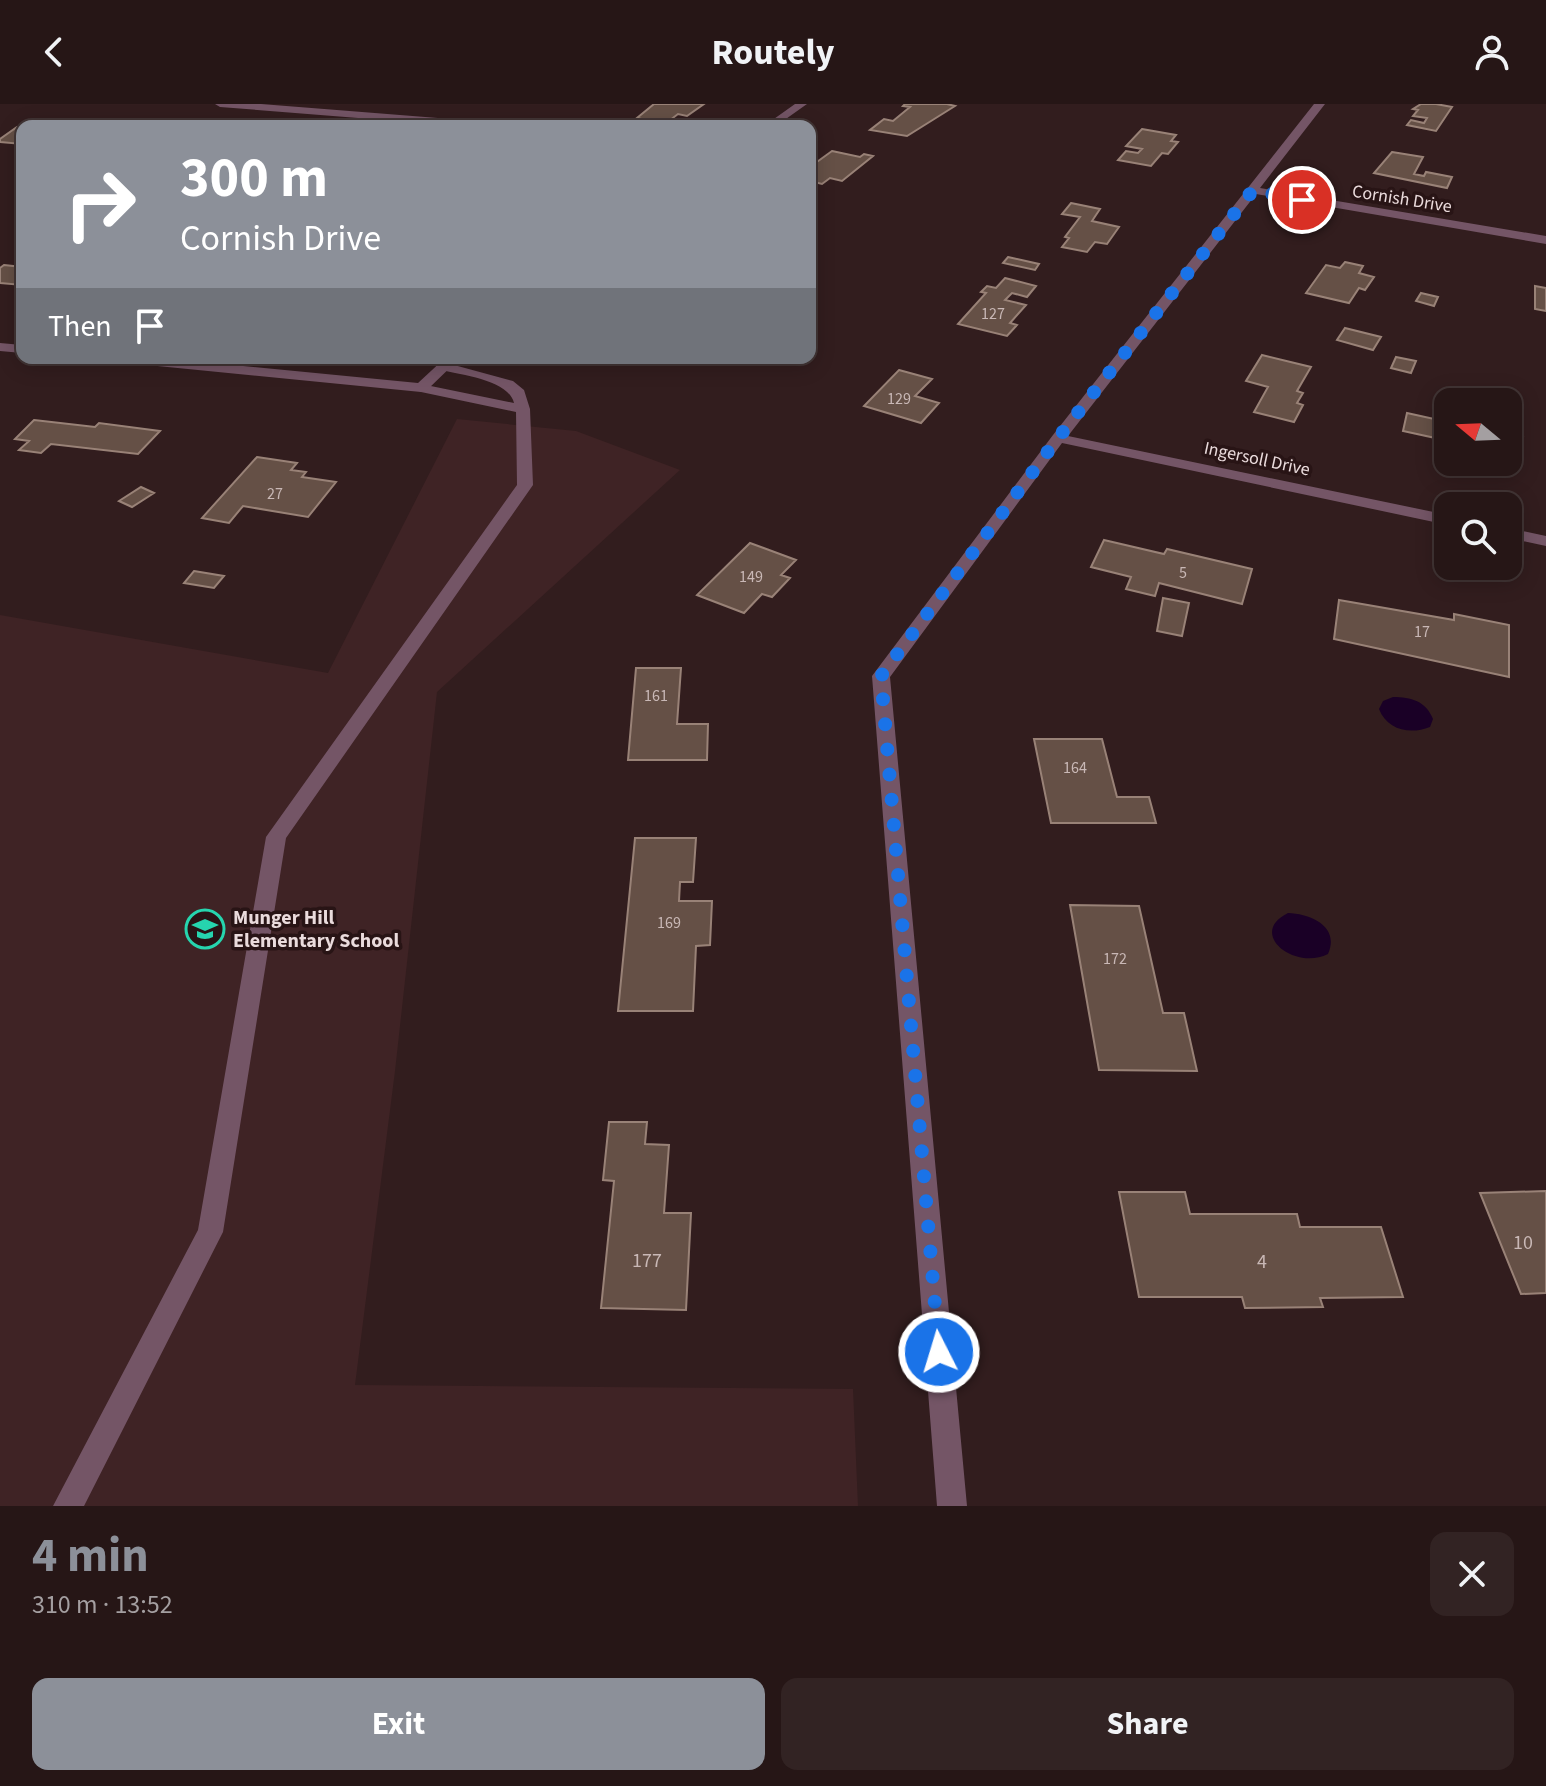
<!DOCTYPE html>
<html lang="en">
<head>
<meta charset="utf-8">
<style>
	:root { --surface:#261616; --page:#322323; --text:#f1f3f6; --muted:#a49fa1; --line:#423535; --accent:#8c9099 }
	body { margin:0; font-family:"Source Sans 3",sans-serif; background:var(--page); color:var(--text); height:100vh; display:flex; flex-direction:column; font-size:30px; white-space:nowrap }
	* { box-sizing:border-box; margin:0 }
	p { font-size:26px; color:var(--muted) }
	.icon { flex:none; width:44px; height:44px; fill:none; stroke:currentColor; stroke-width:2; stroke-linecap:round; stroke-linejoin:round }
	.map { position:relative; height:1402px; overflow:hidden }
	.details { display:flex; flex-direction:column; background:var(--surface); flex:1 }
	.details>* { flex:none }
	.banner { position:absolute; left:16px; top:16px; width:800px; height:244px; border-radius:16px; box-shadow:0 4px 20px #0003,0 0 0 2px var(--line); background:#8c9099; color:#fff; overflow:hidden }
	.needle { width:52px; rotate:289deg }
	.fabs { position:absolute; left:1434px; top:284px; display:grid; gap:16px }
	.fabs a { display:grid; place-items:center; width:88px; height:88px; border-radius:16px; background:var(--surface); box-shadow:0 4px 20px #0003,0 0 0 2px var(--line); font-size:40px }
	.pin { position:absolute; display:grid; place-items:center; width:68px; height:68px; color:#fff; margin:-34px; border:4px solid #fff; border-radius:50%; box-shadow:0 2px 8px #0007 }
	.me { position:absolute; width:88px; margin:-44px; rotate:355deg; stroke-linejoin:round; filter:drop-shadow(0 0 6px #0008) }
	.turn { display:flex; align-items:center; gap:28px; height:168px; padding:0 32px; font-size:36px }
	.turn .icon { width:104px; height:104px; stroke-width:2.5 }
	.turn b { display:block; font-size:56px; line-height:68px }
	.then { display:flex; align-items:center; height:76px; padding:0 32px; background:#0003; gap:16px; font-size:30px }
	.round { display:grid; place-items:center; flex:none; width:84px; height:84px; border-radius:16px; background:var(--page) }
	.overview { display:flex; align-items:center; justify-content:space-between; height:136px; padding:0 32px }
	h1 { font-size:48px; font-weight:700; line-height:60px; color:var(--accent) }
	.primary-button { display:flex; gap:16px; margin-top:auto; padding:16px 32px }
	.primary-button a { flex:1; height:92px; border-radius:16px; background:var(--accent); color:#fff; font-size:32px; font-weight:700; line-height:92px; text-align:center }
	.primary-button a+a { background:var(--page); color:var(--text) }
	header { display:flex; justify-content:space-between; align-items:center; height:104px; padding:0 32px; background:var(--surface); font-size:36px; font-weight:700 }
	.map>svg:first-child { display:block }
	.built { fill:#3f2325 }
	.water { fill:#1a0026 }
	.building { fill:#655046; stroke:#998277; stroke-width:2 }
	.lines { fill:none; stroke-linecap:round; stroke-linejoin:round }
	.lane { fill:#745566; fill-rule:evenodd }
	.street { fill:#745566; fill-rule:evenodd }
	.route { stroke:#1a73e8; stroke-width:14; stroke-dasharray:0 25.2 }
	.labels { text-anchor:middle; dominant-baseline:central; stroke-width:7; stroke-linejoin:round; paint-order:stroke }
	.number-label { font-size:16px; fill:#c9b8b6 }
	.far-street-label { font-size:18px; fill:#eadbdc; stroke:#281415 }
	.poi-label { font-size:20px; font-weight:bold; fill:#eadbdc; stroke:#281415; text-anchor:start }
	.near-number-label { font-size:20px; fill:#c9b8b6 }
</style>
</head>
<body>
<header><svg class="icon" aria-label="back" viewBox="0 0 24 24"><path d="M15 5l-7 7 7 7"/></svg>Routely<svg class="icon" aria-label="person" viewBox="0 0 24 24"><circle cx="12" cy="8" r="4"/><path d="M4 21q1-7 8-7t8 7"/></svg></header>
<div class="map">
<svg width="1546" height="1402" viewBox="0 0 1546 1402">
	<rect width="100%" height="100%" fill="#321d1e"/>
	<!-- built -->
	<path class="built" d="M 457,315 L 576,327 L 680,366 L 437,588 L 395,967 L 355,1281 L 853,1285 L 858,1402 L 0,1402 L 0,511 L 328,569 Z"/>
	<!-- water -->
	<path class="water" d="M 1393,593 C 1411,593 1426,597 1433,615 L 1430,623 C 1410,631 1387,626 1379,605 L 1383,597 Z
		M 1288,809 C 1312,810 1340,823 1328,850 C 1294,867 1247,829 1288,809 Z"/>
	<!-- building -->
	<path class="building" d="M 654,0 L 704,0 L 687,12 L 678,10 L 665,20 L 637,14 Z
		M 905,0 L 947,0 L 955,2 L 907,32 L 870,26 L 884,15 L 893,17 L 910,3 L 903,2 Z
		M 1421,0 L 1436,0 L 1452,3 L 1436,27 L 1407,21 L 1411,16 L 1424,19 L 1427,14 L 1413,12 L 1418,6 L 1413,5 Z
		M 17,23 L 22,23 L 22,40 L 0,38 L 0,35 Z
		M 1142,25 L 1176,31 L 1171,37 L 1178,38 L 1168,50 L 1162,49 L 1151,62 L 1118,56 L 1126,47 L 1138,49 L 1142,45 L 1126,42 Z
		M 832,47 L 860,53 L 864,50 L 873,52 L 842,77 L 830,74 L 822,80 L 810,77 L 810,63 Z
		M 1392,48 L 1423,53 L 1414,70 L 1424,72 L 1426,68 L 1452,73 L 1447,84 L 1374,69 Z
		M 1071,99 L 1100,105 L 1092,117 L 1119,123 L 1107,140 L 1095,138 L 1087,148 L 1062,143 L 1069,134 L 1065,133 L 1080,113 L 1062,110 Z
		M 1008,153 L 1039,160 L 1035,166 L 1003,159 Z
		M 1345,158 L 1363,162 L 1359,169 L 1374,173 L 1365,186 L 1359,184 L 1349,199 L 1306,189 L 1326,161 L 1340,164 Z
		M 4,161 L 22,163 L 22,181 L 0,179 L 0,164 Z
		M 1005,174 L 1036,182 L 1027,193 L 1012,189 L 1005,196 L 1026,201 L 1010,219 L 1017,221 L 1007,232 L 958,220 L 986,189 L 981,188 L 987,182 L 996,184 Z
		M 1535,182 L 1546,184 L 1546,207 L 1535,205 Z
		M 1421,189 L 1438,193 L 1434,202 L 1416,197 Z
		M 1345,224 L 1381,233 L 1373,246 L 1337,236 Z
		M 1262,251 L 1311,263 L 1297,287 L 1303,289 L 1297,299 L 1303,301 L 1294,318 L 1254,308 L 1268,283 L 1246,277 Z
		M 1396,253 L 1416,257 L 1411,269 L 1391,264 Z
		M 899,266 L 932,275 L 915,292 L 939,299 L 921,319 L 864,302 Z
		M 1407,309 L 1448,318 L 1448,333 L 1441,332 L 1440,335 L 1403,327 Z
		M 34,316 L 95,323 L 99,319 L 160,327 L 138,350 L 51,340 L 41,349 L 19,346 L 29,337 L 15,335 Z
		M 1508,319 L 1511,320 L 1510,330 L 1523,333 L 1519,361 L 1504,358 L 1508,358 Z
		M 257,353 L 297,359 L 291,366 L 306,368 L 302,373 L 336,378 L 308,413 L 243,402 L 229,419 L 202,414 Z
		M 141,383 L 154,389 L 132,403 L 119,397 Z
		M 1104,436 L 1164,450 L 1167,445 L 1252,465 L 1242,500 L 1159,479 L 1155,492 L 1126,485 L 1131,473 L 1091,463 Z
		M 750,439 L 796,456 L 781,471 L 790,474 L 772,493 L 762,490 L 744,509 L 697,491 Z
		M 194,467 L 224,472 L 214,484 L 184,479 Z
		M 1163,494 L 1189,499 L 1182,532 L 1157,527 Z
		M 1339,496 L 1454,516 L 1454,510 L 1509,521 L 1509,573 L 1334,535 Z
		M 636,564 L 681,564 L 677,620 L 708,620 L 707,656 L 628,656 Z
		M 1034,635 L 1102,635 L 1117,693 L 1149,693 L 1156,719 L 1051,719 Z
		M 635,734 L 696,734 L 693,778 L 680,778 L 679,797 L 712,797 L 710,841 L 696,842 L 693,907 L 618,907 Z
		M 1070,801 L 1139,802 L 1163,909 L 1184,909 L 1197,967 L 1099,966 Z
		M 609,1018 L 647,1018 L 645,1040 L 669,1041 L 664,1109 L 691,1109 L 686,1206 L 601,1204 L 614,1077 L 603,1076 Z
		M 1546,1087 L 1546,1189 L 1521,1190 L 1480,1089 Z
		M 1119,1088 L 1185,1088 L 1190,1110 L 1297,1110 L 1300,1123 L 1381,1123 L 1403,1193 L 1320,1194 L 1323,1203 L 1245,1204 L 1242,1193 L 1139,1193 Z"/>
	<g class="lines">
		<!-- lane -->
		<path class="lane" d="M 443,258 L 513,277 L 524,286 L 530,305 L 533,381 L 286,734 L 223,1128 L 84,1402 L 53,1402 L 198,1126 L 266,733 L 517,381 L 516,308 L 421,288 L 414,284 L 421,280 L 514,299 C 508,275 459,271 438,265 L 436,262 Z"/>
		<!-- street -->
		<path class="street" d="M 215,0 L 261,0 L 501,19 L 506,22 L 459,22 L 220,3 Z
			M 795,0 L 807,0 L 776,22 L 764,22 Z
			M 1314,0 L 1325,0 L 1260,84 L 1546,132 L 1546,140 L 1256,90 L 1068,332 L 1448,411 L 1448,421 L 1062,339 L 890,573 L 967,1402 L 937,1402 L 872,572 L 1053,331 Z
			M 0,239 L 22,241 L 22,249 L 0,247 Z
			M 110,254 L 160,254 L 418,279 L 445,254 L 460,254 L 426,287 L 421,288 L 117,258 Z
			M 1508,424 L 1546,432 L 1546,442 L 1508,434 Z"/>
	</g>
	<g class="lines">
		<!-- route -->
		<path class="route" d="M 939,1248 L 881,572 L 1058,334 L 1253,86 L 1302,96"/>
	</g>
	<!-- icons -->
	<defs>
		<g id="school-ring" transform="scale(2)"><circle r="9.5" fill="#281415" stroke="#26d5ae" stroke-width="1.5"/><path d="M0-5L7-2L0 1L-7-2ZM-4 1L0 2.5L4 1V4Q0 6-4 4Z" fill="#26d5ae"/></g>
	</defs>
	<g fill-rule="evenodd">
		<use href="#school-ring" x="205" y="825"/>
	</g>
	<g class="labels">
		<!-- number labels -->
		<g class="number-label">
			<text x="993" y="210">127</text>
			<text x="899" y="295">129</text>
			<text x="275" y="390">27</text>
			<text x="1183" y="469">5</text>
			<text x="751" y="473">149</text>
			<text x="1422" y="528">17</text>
			<text x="656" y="592">161</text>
			<text x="1075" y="664">164</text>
			<text x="669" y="819">169</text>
			<text x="1115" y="855">172</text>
		</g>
		<!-- far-street labels -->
		<g class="far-street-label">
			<text transform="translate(1402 95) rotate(9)">Cornish Drive</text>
			<text transform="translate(1257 355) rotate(12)">Ingersoll Drive</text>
		</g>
		<!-- poi labels -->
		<g class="poi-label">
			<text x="233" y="814">Munger Hill<tspan x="233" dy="23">Elementary School</tspan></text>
		</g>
		<!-- near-number labels -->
		<g class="near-number-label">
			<text x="1523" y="1139">10</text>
			<text x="647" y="1157">177</text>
			<text x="1262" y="1158">4</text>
		</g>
	</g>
</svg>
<div class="fabs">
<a><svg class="needle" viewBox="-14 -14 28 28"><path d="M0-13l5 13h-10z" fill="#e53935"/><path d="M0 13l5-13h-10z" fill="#a49fa1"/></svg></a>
<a><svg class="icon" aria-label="search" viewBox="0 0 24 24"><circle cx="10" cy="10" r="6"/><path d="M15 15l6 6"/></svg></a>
</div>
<div class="pin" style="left:1302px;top:96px;background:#d93025"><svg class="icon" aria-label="arrive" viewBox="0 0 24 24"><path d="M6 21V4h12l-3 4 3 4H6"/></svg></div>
<svg class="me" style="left:939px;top:1248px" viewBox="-20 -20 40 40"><circle r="17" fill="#1a73e8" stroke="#fff" stroke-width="3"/><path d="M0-11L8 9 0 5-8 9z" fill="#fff"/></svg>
<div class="banner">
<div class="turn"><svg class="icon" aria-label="right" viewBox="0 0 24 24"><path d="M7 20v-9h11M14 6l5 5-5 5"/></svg><div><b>300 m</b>Cornish Drive</div></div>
<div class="then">Then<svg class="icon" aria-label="arrive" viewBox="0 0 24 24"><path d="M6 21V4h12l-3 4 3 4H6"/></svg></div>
</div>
</div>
<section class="details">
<div class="overview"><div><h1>4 min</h1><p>310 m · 13:52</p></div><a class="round"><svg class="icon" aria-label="close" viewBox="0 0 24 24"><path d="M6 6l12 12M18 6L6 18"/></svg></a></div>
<div class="primary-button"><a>Exit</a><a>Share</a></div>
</section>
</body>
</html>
